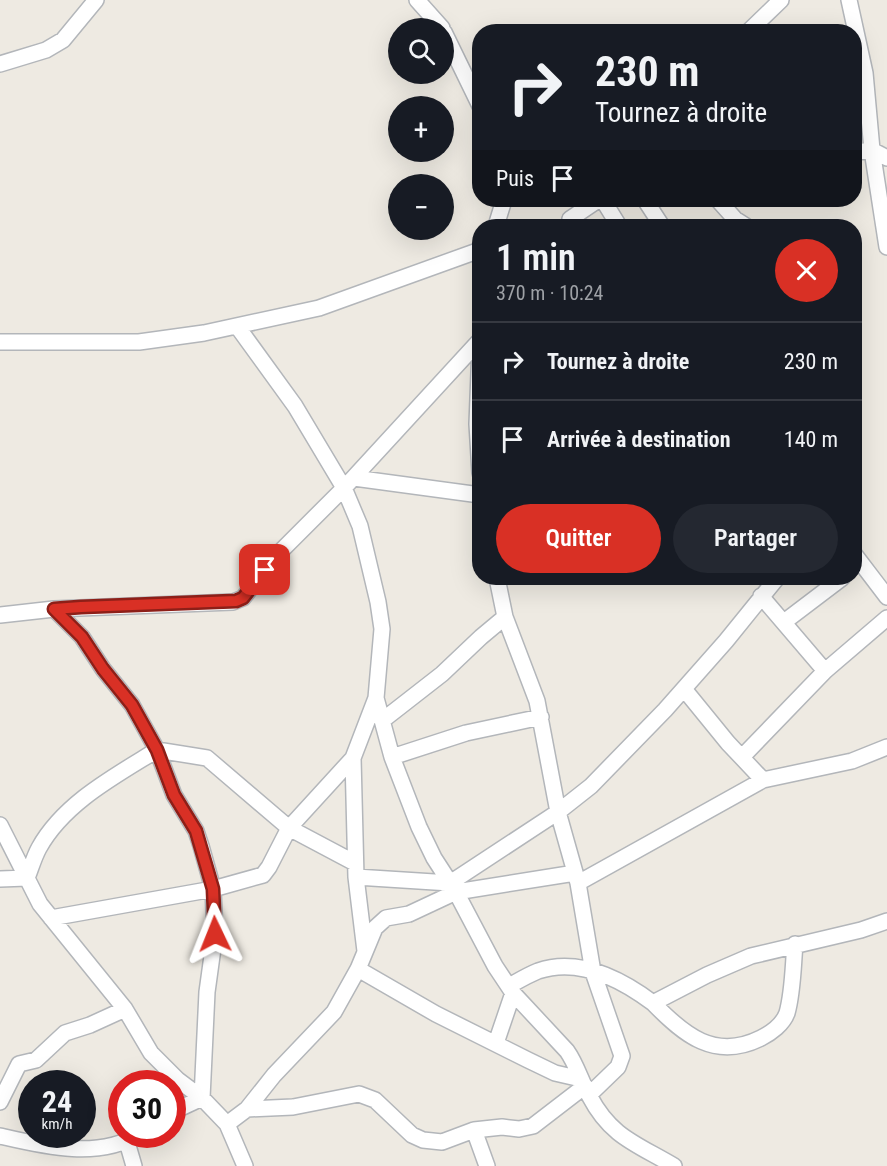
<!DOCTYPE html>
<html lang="fr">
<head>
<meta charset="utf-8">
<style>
	:root { --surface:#171b24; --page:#242831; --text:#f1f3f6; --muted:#9ea1a6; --line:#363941; --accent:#d93025 }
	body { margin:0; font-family:"Roboto Condensed",sans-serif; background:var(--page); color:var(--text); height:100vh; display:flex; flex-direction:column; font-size:22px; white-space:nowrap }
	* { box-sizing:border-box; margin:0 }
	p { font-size:20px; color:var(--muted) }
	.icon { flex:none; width:33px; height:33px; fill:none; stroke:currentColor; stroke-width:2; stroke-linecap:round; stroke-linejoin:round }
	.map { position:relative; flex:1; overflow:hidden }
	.sheet { position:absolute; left:472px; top:219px; width:390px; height:366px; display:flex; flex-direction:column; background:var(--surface); border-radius:24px; box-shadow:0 6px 24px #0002 }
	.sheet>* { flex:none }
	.banner { position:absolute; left:472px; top:24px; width:390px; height:183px; border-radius:24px; box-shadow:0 6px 24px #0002; background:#171b24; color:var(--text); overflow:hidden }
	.buttons { position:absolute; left:388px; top:18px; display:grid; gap:12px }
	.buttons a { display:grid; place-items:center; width:66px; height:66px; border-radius:50%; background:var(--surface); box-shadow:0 6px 24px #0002; font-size:30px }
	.speed { position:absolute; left:18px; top:1070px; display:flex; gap:12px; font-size:30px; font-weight:700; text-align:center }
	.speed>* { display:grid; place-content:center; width:78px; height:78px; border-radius:50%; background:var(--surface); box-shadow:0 6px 24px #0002; line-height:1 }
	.speed small { font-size:15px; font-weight:400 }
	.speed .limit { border:9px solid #d22; background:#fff; color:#111 }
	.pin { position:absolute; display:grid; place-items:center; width:51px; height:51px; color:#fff; margin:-26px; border-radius:12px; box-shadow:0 3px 9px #0006 }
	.me { position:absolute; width:66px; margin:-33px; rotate:358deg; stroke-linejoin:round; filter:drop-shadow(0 0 4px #0008) }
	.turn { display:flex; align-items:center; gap:21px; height:126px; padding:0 24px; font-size:27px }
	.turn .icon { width:78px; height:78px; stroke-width:2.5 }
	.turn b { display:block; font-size:42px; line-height:51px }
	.then { display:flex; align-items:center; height:57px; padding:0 24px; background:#0003; gap:12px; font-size:22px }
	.round { display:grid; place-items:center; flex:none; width:63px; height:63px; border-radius:32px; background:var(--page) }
	.headline { display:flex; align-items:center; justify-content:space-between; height:102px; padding:0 24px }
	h1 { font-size:36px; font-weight:600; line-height:45px }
	.action { display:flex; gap:12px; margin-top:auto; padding:12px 24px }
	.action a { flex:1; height:69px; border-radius:36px; background:var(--accent); color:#fff; font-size:24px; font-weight:600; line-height:69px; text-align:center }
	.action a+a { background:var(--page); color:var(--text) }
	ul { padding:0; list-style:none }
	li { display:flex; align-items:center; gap:18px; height:78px; padding:0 24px; border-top:2px solid var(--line) }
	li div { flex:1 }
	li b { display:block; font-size:22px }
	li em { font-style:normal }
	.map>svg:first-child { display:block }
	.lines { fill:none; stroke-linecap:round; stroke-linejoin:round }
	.minor-casing { stroke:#b3b6ba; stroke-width:18 }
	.minor { stroke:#fff; stroke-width:15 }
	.route-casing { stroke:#8d1f18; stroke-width:15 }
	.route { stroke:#d93025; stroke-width:10 }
</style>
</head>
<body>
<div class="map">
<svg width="887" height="1166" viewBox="0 0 887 1166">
	<rect width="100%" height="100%" fill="#eeeae2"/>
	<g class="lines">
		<!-- minor casing -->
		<g class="minor-casing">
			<path id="minor" d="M 417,0 L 442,28
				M 849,0 L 865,73 L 872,150 L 887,247
				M 444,32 L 480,106
				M 748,32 L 781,0
				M 0,64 L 46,50 L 63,40 L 96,0
				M 855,152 L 872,150 L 887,158
				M 603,200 L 619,226
				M 645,200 L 662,226
				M 718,200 L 735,219 L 746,226
				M 570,219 L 598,200
				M 496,226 L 504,200
				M 237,326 L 295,406 L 344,488 L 360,526 L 378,602 L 382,629 L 376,698 L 392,757 L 419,827 L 434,858 L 456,892 L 495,966 L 513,993 L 567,1051 C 577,1065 581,1082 590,1097 C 611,1137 637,1144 674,1166
				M 0,342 L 139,342 L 204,333 L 319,308 L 480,250
				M 480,346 L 477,424 L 480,473
				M 354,478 L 480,495
				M 855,555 L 887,597
				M 497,578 L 505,617 L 537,701 L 558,812 L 578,883 L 593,972 L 622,1056 L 618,1067 L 589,1095
				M 761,596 L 825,671
				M 54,609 L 233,602 L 243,598 L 276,556 L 344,488 L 480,340
				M 0,615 L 54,609 L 82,637 L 103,669 L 132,705 L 157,750 L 174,795 L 196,831 L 201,846 L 213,889 L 215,934 L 207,992 L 202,1098 L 227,1124 L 245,1166
				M 784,622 L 842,578
				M 684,689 L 728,743 L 763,780
				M 383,720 L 442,674 L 481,637 L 505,617
				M 392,757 L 466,733 L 541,717
				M 742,757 L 825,671 L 887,618
				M 353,758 L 356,877 L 450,883 L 558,812 L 591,786 L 665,710 L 726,641 L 777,578
				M 0,825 L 40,904 L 125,1009 L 151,1053 L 178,1080 L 202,1098 L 172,1112
				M 356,877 L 365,951
				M 0,879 L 27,878 C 31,868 34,857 39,848 C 64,803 115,776 157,750 L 207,758 L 289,828 L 355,863
				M 578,883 L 763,780 L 852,761 L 887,747
				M 51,918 L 213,889 L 263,875 L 269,867 L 289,828 L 353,758 L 376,698
				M 358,969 L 436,1014 L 528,1060 L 555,1073 L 581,1079
				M 509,986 C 518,981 528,975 538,971 C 579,957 621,979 653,1003 L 707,975 L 751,956 L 861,930 L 887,921
				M 653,1003 C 684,1035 715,1061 761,1038 C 771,1033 783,1024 787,1013 C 793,992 793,966 795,944
				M 496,1043 L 513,993
				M 0,1102 L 19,1064 L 36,1060 L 65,1033 L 90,1025 L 125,1009
				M 247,1109 L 293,1107 L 359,1094 L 375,1100 L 412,1135 L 423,1140 L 442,1142 L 474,1130 L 487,1166
				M 227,1124 L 247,1109 L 274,1075 L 334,1012 L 358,969 L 375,928 L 386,918 L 409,914 L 456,892 L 575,873
				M 474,1130 L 502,1127 L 519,1129 L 533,1126 L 585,1086
				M 0,1136 C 43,1146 99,1160 139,1134
				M 127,1142 L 134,1166"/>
		</g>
		<!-- minor -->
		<use href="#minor" class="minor"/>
	</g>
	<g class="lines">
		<!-- route casing -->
		<g class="route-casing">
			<path id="route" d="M 215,934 L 213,889 L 196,831 L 174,795 L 157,750 L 132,705 L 103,669 L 82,637 L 54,609 L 81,607 L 236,601 L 243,598 L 265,570"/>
		</g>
		<!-- route -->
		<use href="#route" class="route"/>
	</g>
</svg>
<div class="buttons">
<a><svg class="icon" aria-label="search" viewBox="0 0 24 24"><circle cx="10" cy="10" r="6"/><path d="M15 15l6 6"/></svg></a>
<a>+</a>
<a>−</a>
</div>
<div class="speed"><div>24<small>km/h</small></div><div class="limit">30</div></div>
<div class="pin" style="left:265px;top:570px;background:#d93025"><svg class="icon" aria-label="arrive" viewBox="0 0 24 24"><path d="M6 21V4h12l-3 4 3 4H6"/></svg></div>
<svg class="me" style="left:215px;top:934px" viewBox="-20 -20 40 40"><path d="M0-17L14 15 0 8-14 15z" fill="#d93025" stroke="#fff" stroke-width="4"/></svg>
<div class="banner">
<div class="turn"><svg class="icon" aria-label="right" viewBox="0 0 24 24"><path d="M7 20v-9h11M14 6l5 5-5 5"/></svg><div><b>230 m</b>Tournez à droite</div></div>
<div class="then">Puis<svg class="icon" aria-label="arrive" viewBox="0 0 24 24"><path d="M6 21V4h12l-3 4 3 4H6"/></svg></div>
</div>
<section class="sheet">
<div class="headline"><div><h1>1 min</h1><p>370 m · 10:24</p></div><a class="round" style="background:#d93025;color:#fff"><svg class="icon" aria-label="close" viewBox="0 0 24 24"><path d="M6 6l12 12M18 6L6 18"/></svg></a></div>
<ul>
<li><svg class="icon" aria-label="right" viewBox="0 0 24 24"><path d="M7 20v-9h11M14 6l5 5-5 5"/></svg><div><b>Tournez à droite</b></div><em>230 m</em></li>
<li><svg class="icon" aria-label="arrive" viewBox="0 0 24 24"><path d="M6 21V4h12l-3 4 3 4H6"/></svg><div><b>Arrivée à destination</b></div><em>140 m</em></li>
</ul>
<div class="action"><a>Quitter</a><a>Partager</a></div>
</section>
</div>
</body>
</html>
